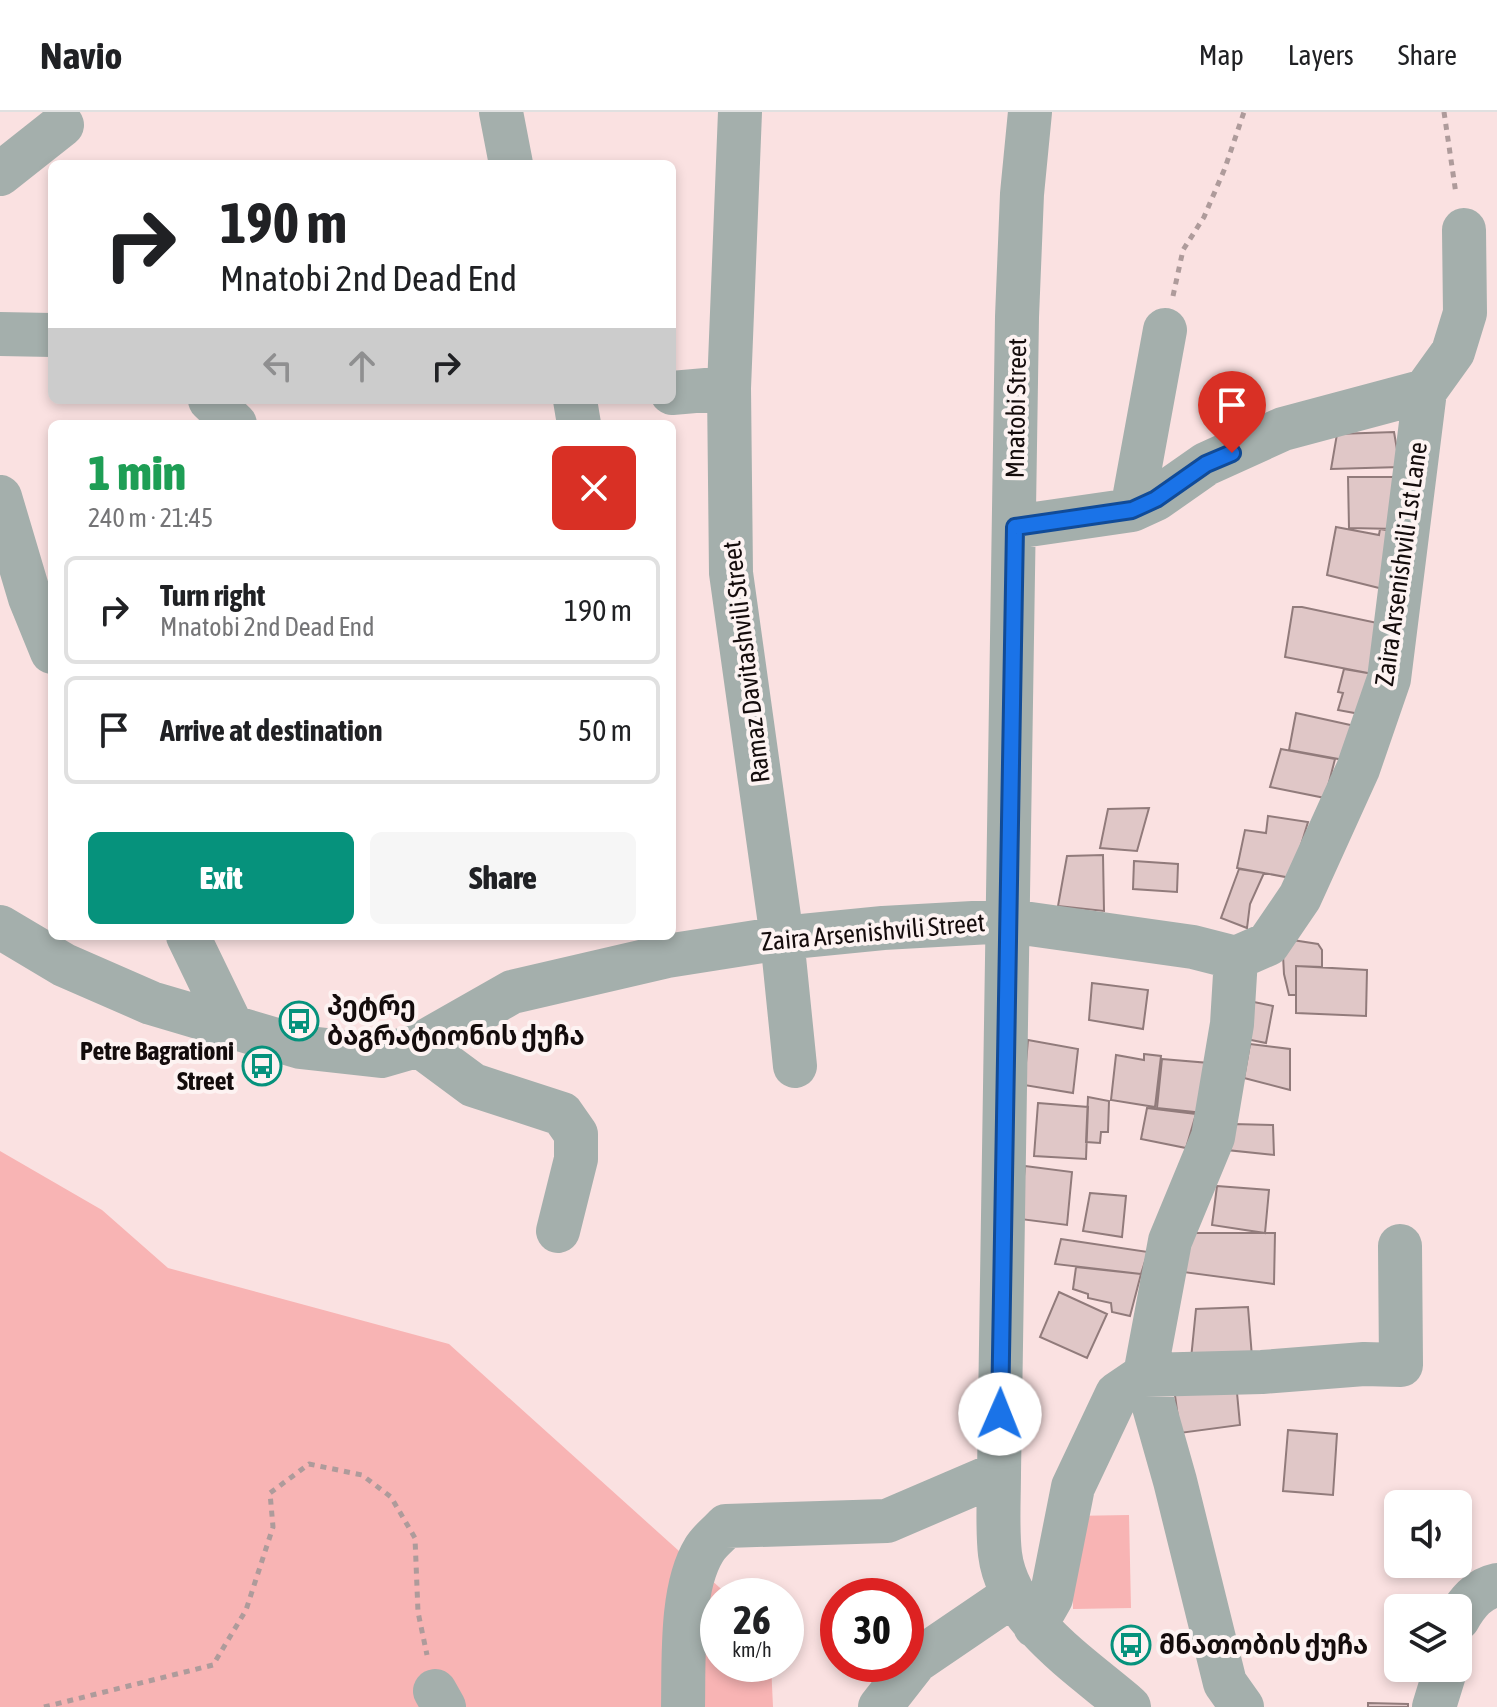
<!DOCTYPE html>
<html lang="en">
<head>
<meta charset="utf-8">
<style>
	:root { --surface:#fff; --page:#f6f6f6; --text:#202124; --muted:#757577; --line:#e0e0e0; --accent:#06927c }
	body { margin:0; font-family:"Asap Condensed","Noto Sans Georgian",sans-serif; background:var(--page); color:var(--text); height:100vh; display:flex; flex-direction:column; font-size:30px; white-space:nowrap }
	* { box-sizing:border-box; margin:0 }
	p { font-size:26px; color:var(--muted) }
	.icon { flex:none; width:44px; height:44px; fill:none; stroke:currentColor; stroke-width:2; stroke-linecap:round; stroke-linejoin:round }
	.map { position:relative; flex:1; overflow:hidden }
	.side { position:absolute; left:48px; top:308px; width:628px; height:520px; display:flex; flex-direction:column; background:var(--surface); border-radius:12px; box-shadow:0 4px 12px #0003 }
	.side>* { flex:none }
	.top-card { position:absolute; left:48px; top:48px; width:628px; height:244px; border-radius:12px; box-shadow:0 4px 12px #0003; background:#fff; color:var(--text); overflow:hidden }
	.tools { position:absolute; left:1384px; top:1378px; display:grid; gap:16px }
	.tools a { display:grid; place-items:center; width:88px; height:88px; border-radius:12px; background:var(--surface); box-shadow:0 4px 12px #0003; font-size:40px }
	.speed { position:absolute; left:700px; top:1466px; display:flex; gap:16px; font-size:40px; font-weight:700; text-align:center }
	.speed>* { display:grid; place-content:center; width:104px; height:104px; border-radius:50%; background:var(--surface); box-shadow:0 4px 12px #0003; line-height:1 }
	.speed small { font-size:20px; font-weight:400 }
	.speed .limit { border:12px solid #d22; background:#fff; color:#111 }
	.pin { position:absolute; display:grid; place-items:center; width:68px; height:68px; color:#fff; margin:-82px -34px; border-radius:50% 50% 50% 0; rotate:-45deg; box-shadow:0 0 8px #0007 }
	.pin .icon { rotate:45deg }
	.me { position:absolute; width:88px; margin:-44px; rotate:1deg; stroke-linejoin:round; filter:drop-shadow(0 0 6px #0008) }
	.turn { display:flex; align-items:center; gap:28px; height:168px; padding:0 40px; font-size:36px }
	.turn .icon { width:104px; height:104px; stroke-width:2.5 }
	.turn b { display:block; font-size:56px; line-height:68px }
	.lanes { display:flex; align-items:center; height:76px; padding:0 40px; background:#0003; justify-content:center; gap:40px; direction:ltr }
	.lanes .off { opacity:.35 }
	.round { display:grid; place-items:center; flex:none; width:84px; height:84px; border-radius:12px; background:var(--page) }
	.headline { display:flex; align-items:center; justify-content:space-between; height:136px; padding:0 40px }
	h1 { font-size:48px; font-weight:800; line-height:60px; color:#1e9e55 }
	.action { display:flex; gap:16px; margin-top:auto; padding:16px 40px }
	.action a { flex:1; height:92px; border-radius:12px; background:var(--accent); color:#fff; font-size:32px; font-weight:800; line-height:92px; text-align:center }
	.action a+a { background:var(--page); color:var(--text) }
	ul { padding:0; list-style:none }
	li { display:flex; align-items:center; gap:24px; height:108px; margin:0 16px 12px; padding:0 24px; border:4px solid var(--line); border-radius:12px }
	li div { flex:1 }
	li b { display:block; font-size:30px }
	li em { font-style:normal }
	header { display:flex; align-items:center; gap:48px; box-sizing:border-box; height:112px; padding:0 40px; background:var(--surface); border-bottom:2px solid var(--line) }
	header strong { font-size:38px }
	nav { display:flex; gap:44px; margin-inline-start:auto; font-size:28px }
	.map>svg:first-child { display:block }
	.green { fill:#f8b4b4 }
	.building { fill:#e0c7c7; stroke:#917b7b; stroke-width:2 }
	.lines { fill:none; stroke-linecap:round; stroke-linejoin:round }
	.path { stroke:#ae9b9b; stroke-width:5; stroke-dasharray:6 6; stroke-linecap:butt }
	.minor { stroke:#a4afac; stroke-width:44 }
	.route-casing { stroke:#114b97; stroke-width:20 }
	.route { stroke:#1a73e8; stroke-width:14 }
	.labels { text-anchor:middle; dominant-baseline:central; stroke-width:8; stroke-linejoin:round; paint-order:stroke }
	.street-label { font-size:26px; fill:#140c0c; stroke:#fdf3f2 }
	.poi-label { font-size:26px; font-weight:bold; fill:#140c0c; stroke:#fdf3f2; text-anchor:start }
</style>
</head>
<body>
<header>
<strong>Navio</strong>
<nav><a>Map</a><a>Layers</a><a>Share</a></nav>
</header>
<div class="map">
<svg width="1497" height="1595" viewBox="0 0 1497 1595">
	<rect width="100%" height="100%" fill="#fae1e1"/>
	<!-- green -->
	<path class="green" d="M 0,1039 L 102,1098 L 168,1156 L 449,1232 L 729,1484 L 718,1484 L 718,1552 L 771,1552 L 773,1595 L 0,1595 Z
		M 1129,1403 L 1131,1496 L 1073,1497 L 1071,1404 Z"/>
	<!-- building -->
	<path class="building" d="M 1394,320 L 1400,355 L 1331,357 L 1337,322 Z
		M 1348,365 L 1396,365 L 1397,417 L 1349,416 Z
		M 1336,415 L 1379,423 L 1380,417 L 1397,420 L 1387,478 L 1327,463 Z
		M 1293,495 L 1302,495 L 1382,512 L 1373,562 L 1285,545 Z
		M 1344,557 L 1373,562 L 1360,602 L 1338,598 L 1343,581 L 1338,580 Z
		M 1296,601 L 1355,614 L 1344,648 L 1289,638 Z
		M 1281,637 L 1335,647 L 1325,686 L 1270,675 Z
		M 1149,696 L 1137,739 L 1100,736 L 1108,697 Z
		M 1268,704 L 1308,710 L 1291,766 L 1237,756 L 1245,718 L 1266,721 Z
		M 1103,743 L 1104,799 L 1058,794 L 1067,744 Z
		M 1134,749 L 1178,752 L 1177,780 L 1133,777 Z
		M 1239,757 L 1264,761 L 1250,792 L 1247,816 L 1221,806 Z
		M 1286,827 L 1318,832 L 1322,838 L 1322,855 L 1296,854 L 1296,883 L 1289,883 L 1284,862 L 1283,843 Z
		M 1296,854 L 1367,858 L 1366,904 L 1296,901 Z
		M 1092,871 L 1148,878 L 1143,917 L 1089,908 Z
		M 1249,889 L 1273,894 L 1266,931 L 1241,926 Z
		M 1028,928 L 1078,937 L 1073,981 L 1024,973 Z
		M 1250,932 L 1290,937 L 1290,978 L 1244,966 Z
		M 1144,942 L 1161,944 L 1155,995 L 1111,988 L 1116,943 L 1144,948 Z
		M 1162,947 L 1209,951 L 1204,1001 L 1157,996 Z
		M 1088,985 L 1109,989 L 1108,1020 L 1101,1020 L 1100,1031 L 1086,1030 Z
		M 1038,991 L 1088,995 L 1086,1047 L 1034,1044 Z
		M 1147,996 L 1196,1002 L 1186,1036 L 1141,1027 Z
		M 1233,1012 L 1273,1013 L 1274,1043 L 1227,1038 Z
		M 1025,1054 L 1072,1060 L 1067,1113 L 1020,1107 Z
		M 1217,1074 L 1269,1078 L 1265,1121 L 1212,1113 Z
		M 1090,1081 L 1126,1084 L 1122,1125 L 1083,1119 Z
		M 1189,1121 L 1275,1121 L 1274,1172 L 1183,1160 Z
		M 1061,1127 L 1148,1140 L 1141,1162 L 1055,1152 Z
		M 1076,1155 L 1141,1162 L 1130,1204 L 1112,1200 L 1111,1191 L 1088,1186 L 1088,1182 L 1073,1177 Z
		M 1059,1180 L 1107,1202 L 1087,1246 L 1040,1225 Z
		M 1248,1195 L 1252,1245 L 1191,1247 L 1196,1197 Z
		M 1236,1270 L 1240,1313 L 1180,1321 L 1174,1276 Z
		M 1288,1318 L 1337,1322 L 1333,1383 L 1283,1379 Z
		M 1368,1591 L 1408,1592 L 1408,1595 L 1368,1595 Z"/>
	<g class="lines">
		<!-- path -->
		<path class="path" d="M 1444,0 L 1456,82
			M 1173,184 L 1183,138 L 1204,105 L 1225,56 L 1244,0
			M 44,1595 L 213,1553 L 246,1498 L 273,1415 L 270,1381 L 309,1352 L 362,1363 L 391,1385 L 415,1426 L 418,1500 L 427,1543"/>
		<!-- minor -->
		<path class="minor" d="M 501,0 L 511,52
			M 740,0 L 729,276 L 731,461 L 782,826 L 795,954
			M 1030,0 L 1022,82 L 1017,205 L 999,1361 C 999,1388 997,1416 1000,1442 C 1008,1508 1083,1555 1129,1595
			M 0,62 L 62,13
			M 0,222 L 52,223
			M 672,281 L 729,276
			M 210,288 L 235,312
			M 575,288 L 579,312
			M 0,385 L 30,486 L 52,540
			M 1132,398 L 1165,218
			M 1015,415 L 1132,398 L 1156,387 L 1206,352 L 1283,317 L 1425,279
			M 0,815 L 64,853 L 151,891 L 300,935 L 381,944 L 419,933 L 512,880 L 667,844 L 782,826 L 883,816 L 1009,809 L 1193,835 L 1236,846
			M 188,824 L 233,917
			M 1236,846 L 1268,832 L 1300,785 L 1358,657 L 1389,567 L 1425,279 L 1453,240 L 1465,201 L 1464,118
			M 1236,846 L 1232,912 L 1213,1025 L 1170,1129 L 1145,1263 L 1175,1369 L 1225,1571 L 1242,1595
			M 419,933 L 473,973 L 562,1002 L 576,1022 L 576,1047 L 558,1119
			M 1458,1507 C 1467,1491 1478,1477 1497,1473
			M 1035,1514 L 1051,1486 L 1073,1375 L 1117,1282 L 1145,1263 L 1262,1260 L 1364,1252 L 1401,1253 L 1400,1134
			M 435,1579 L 444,1595
			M 683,1595 C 684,1550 680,1477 704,1438 C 709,1429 719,1422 726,1414 L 887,1409 L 999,1361
			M 880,1595 L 916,1549 L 1013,1483
			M 1434,1595 L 1446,1556"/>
	</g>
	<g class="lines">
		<!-- route casing -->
		<g class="route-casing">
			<path id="route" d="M 1000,1302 L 1015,415 L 1132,398 L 1156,387 L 1206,352 L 1232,341"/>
		</g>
		<!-- route -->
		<use href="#route" class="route"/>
	</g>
	<!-- icons -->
	<defs>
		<g id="bus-ring" transform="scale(2)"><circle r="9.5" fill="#fdf3f2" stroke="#06927c" stroke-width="1.5"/><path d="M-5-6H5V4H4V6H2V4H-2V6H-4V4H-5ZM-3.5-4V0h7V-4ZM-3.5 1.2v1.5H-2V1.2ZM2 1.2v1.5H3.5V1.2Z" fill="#06927c"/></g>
	</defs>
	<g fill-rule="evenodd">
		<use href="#bus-ring" x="299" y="909"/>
		<use href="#bus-ring" x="262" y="954"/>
		<use href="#bus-ring" x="1131" y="1533"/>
	</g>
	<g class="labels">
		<!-- street labels -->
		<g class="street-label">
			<text transform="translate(1016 296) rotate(-89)">Mnatobi Street</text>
			<text transform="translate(1401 452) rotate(-82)">Zaira Arsenishvili 1st Lane</text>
			<text transform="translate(746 550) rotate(-97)">Ramaz Davitashvili Street</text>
			<text transform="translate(873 820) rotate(-5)">Zaira Arsenishvili Street</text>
		</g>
		<!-- poi labels -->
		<g class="poi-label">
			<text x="327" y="894">პეტრე<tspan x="327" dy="30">ბაგრატიონის ქუჩა</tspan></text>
			<text x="234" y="939" text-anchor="end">Petre Bagrationi<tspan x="234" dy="30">Street</tspan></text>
			<text x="1159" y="1533">მნათობის ქუჩა</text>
		</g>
	</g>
</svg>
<div class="tools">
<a><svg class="icon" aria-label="sound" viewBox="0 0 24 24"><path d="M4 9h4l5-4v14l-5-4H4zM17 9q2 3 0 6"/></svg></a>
<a><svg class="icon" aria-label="layers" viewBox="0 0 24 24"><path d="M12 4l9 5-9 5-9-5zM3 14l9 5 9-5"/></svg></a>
</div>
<div class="speed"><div>26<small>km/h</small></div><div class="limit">30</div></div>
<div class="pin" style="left:1232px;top:341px;background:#d93025"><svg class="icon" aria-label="arrive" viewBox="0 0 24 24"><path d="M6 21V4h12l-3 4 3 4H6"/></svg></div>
<svg class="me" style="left:1000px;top:1302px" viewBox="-20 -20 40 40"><circle r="19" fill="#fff"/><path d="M0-13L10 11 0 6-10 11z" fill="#1a73e8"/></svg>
<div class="top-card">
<div class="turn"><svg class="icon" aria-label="right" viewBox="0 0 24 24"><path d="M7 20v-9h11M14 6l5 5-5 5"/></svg><div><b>190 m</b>Mnatobi 2nd Dead End</div></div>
<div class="lanes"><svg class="icon off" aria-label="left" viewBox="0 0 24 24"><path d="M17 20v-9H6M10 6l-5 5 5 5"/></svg><svg class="icon off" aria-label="ahead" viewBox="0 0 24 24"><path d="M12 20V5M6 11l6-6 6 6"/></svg><svg class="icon" aria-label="right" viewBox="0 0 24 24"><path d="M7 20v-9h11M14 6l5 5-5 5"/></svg></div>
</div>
<section class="side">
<div class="headline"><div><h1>1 min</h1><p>240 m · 21:45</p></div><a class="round" style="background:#d93025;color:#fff"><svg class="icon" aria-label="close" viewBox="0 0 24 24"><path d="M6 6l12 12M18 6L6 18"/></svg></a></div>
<ul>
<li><svg class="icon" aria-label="right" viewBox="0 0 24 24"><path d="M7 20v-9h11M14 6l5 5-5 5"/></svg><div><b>Turn right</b><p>Mnatobi 2nd Dead End</p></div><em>190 m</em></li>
<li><svg class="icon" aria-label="arrive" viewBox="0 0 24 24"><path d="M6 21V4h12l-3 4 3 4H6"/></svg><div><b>Arrive at destination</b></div><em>50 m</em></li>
</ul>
<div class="action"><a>Exit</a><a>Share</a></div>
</section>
</div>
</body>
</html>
